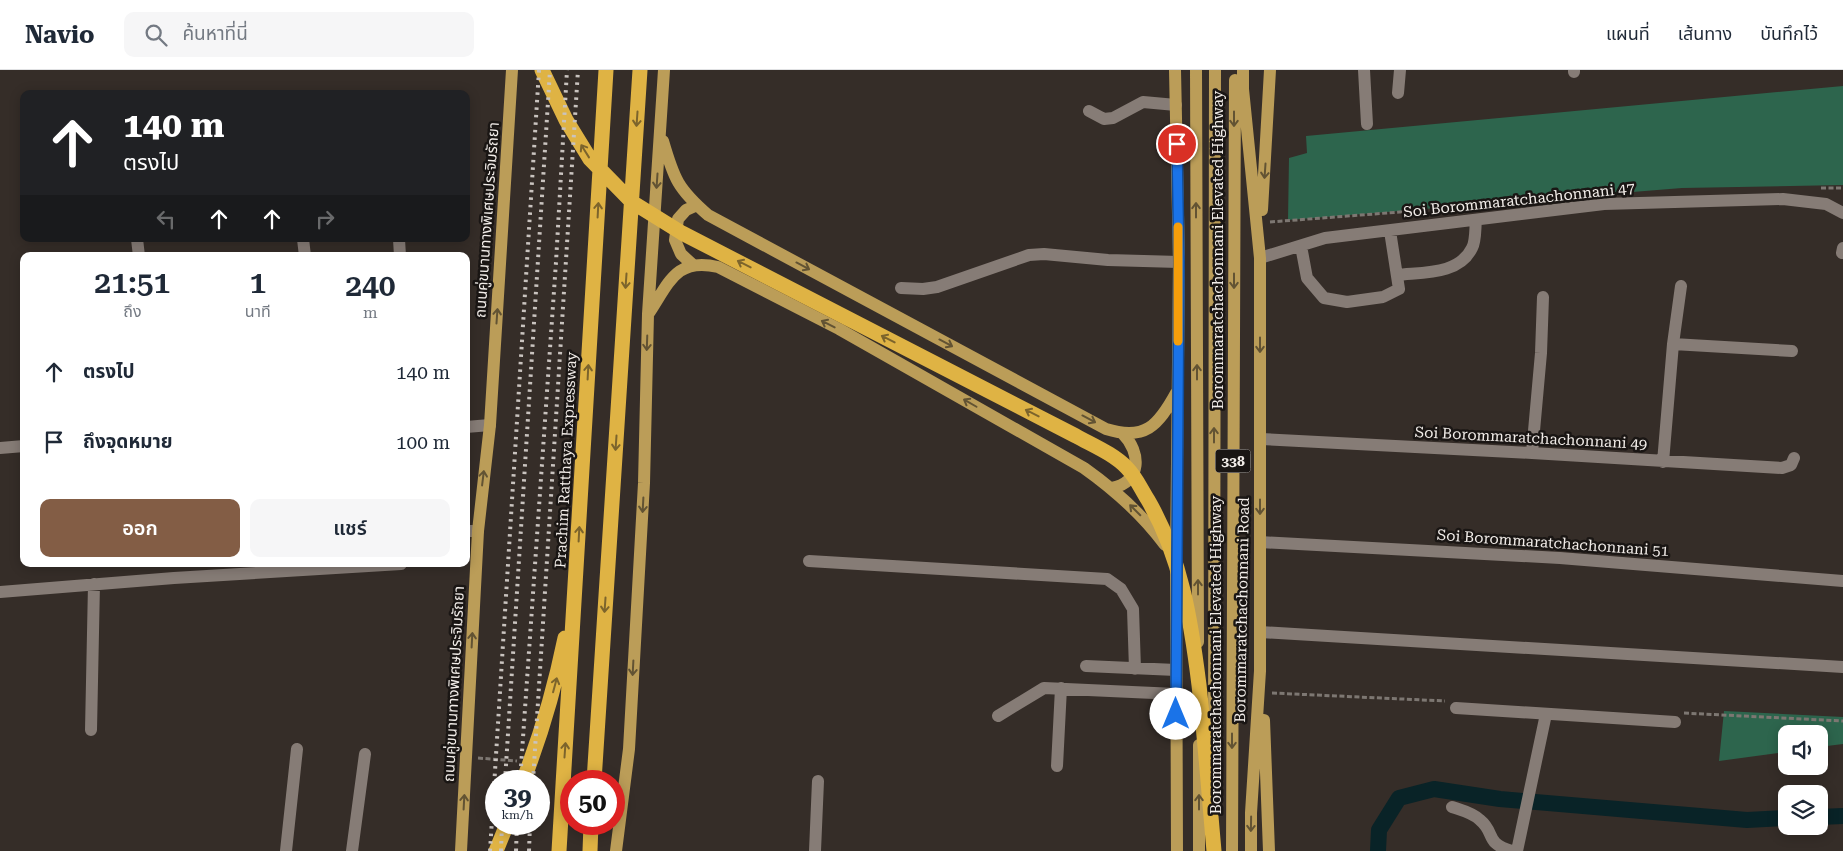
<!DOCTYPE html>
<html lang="th">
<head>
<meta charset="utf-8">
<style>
	:root { --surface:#fff; --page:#f6f6f7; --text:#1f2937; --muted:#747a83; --line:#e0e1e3; --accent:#835d45 }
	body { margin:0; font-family:"Roboto Serif","Noto Sans Thai",serif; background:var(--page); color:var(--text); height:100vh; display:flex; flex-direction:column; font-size:19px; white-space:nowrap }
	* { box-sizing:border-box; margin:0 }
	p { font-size:16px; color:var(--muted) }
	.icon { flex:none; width:28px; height:28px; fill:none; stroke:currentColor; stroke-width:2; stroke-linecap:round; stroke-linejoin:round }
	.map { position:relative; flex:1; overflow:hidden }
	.details { position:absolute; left:20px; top:182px; width:450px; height:315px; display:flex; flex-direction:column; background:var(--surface); border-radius:10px; box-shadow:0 2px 12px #0003 }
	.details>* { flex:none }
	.banner { position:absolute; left:20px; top:20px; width:450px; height:152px; border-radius:10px; box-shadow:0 2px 12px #0003; background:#202124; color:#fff; overflow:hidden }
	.controls { position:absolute; left:1778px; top:655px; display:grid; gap:10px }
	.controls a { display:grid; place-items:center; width:50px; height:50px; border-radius:10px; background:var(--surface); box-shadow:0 2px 12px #0003; font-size:25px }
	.speed { position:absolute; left:485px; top:700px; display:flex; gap:10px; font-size:25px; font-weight:700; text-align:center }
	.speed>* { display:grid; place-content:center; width:65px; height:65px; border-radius:50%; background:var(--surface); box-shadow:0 2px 12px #0003; line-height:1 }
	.speed small { font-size:12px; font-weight:400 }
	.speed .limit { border:8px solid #d22; background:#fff; color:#111 }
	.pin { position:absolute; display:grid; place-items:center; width:42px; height:42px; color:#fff; margin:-21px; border:2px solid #fff; border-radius:50%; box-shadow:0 1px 5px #0007 }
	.me { position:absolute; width:55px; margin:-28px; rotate:0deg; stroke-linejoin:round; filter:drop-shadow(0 0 4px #0008) }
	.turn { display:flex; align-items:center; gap:18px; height:105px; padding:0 20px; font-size:22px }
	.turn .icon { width:65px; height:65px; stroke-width:2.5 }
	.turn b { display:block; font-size:35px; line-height:42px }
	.lanes { display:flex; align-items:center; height:48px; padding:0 20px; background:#0003; justify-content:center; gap:25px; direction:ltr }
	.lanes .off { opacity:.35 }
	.eta { display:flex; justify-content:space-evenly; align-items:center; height:85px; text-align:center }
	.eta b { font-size:30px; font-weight:600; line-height:35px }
	.primary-button { display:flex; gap:10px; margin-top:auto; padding:10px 20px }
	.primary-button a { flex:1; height:58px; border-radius:10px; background:var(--accent); color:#fff; font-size:20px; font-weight:600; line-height:58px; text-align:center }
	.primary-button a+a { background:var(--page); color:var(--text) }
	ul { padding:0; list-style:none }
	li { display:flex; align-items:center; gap:15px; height:70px; padding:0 20px }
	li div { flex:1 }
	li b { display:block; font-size:19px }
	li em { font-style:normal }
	header { display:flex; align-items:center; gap:30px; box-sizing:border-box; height:70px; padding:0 25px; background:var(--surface); border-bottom:1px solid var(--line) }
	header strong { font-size:24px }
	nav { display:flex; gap:28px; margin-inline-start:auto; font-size:18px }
	.search { width:350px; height:45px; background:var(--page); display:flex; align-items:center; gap:12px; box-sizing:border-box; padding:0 18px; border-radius:10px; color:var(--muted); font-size:19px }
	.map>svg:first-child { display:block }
	.green { fill:#2d654d }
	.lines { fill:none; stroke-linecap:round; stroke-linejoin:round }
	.canal { stroke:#092327; stroke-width:16 }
	.path { stroke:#7d7772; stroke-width:3; stroke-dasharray:5 2.5; stroke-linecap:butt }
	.minor { stroke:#867c76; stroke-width:12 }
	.major { stroke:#bb9d58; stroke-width:12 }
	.highway { stroke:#dfb344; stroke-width:15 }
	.rail { stroke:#c9c3bf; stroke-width:4; stroke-dasharray:2.5 5; stroke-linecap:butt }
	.oneway { stroke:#7c642c }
	.oneway2 { stroke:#625333 }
	.route-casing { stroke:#114b97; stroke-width:12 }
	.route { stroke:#1a73e8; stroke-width:9 }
	.slow { stroke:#f59e0b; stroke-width:9 }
	.labels { text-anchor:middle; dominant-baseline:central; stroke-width:5; stroke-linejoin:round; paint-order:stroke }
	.shield { fill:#1a1614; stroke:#b1aca9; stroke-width:1 }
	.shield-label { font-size:14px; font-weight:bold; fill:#f2ede9 }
	.street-label { font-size:15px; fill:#f2ede9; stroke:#1a1614 }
</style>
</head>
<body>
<header>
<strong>Navio</strong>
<div class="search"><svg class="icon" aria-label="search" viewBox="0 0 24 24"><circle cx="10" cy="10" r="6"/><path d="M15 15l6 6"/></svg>ค้นหาที่นี่</div>
<nav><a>แผนที่</a><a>เส้นทาง</a><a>บันทึกไว้</a></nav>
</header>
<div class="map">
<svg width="1843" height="781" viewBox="0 0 1843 781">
	<rect width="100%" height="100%" fill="#352d28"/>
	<!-- green -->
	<path class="green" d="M 1843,16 L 1843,115 L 1682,118 L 1288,150 L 1289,88 L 1307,83 L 1306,66 Z
		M 1724,641 L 1843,647 L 1843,674 L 1819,677 L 1819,664 L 1786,664 L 1786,682 L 1719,691 Z"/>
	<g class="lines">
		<!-- canal -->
		<path class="canal" d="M 1819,747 L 1843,746
			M 1378,781 L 1379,760 L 1399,728 L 1434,719 L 1500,729 L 1747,750 L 1786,748"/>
		<!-- path -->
		<path class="path" d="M 1821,118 L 1843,118
			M 1270,152 L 1426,140
			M 1272,623 L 1445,631
			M 1684,643 L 1843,651
			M 478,688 L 517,691"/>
		<!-- minor -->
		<path class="minor" d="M 1364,0 L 1367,54
			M 1574,0 L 1574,2
			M 1398,23 L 1400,0
			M 1089,41 L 1104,49 L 1113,48 L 1143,32 L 1176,35
			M 137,169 L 139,186
			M 303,169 L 305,186
			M 399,169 L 400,186
			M 1301,176 L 1307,208 L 1324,228 L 1347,232 L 1383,227 L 1399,219 L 1390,161
			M 1842,183 L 1843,178
			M 1260,188 L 1325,168 L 1604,134 L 1783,129 L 1826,134 L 1843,143
			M 1397,205 C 1423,202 1459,205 1472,178 C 1476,171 1475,158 1476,150
			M 901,218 L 923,219 L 937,217 L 1029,185 L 1044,184 L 1108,190 L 1179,192
			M 1673,274 L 1681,216
			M 466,357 L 490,355
			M 1261,369 L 1532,383 L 1782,398 L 1791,395 L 1794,388
			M 0,378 L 24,376
			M 1532,383 L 1541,283 L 1543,227
			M 1663,392 L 1673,274 L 1792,281
			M 466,461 L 478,461
			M 1260,472 L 1560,488 L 1843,511
			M 809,491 L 1107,509 L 1121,519 L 1133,539 L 1135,599
			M 0,522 L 174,508 L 401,494
			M 1260,562 L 1843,597
			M 1086,596 L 1176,600
			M 1456,638 L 1675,652
			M 998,646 L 1044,618 L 1176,624
			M 91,660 L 94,514
			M 1057,696 L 1061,618
			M 1452,737 C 1461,740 1473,743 1480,750 C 1496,763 1484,773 1512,781
			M 286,781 L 297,679
			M 352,781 L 365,684
			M 815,781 L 818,711
			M 1517,781 L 1546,644"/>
		<!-- major -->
		<path class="major" d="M 1175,0 L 1179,192 L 1176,492 L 1177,781
			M 1196,0 L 1198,572
			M 1243,0 L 1243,19 L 1260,188 L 1260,601 L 1251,743 L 1251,781
			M 663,71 C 674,109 678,119 708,145 L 1106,359 C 1145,371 1158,356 1176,323
			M 1262,140 L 1270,0
			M 693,195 L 681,184 L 675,170 L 678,149 L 686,140 L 697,135
			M 649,243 C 669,213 676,187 718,197 L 839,259 L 1084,398 C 1115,420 1142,444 1165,475
			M 1112,418 C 1142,412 1141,382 1123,364
			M 1264,650 L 1269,781
			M 1199,675 L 1199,781
			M 1214,706 L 1215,0
			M 461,781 L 478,461 L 490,355 L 512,0
			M 616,781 L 629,679 L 644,413 L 648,244 L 664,0
			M 1232,781 L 1235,10"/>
		<!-- highway -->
		<path class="highway" d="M 542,0 L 566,50 L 590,89 L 632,132 L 682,163 L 1076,366 C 1092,375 1114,384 1127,398 C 1136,407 1141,419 1148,430 C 1181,487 1191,550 1199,615 C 1205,670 1209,725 1214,781
			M 523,711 C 541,665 555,617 565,568
			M 594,711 L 640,0
			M 496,781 L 507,754
			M 559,781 L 606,0
			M 590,781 L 591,754"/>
		<!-- rail -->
		<path class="rail" d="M 505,711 L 550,0
			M 520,711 L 556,192 L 567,0
			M 533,711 L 578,0
			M 490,781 L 539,0
			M 501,781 L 502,754
			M 516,781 L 517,754
			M 529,781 L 530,754"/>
	</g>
	<!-- one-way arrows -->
	<defs><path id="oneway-shaft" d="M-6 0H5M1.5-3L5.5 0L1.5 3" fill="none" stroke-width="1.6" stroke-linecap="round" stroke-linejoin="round" transform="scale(1.25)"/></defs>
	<g class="oneway">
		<use href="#oneway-shaft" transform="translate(637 49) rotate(94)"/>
		<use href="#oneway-shaft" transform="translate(585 81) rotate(-122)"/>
		<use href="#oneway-shaft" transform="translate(598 140) rotate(-87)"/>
		<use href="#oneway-shaft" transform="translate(744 194) rotate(-153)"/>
		<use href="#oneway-shaft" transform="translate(626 211) rotate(94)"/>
		<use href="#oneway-shaft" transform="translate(888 269) rotate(-153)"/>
		<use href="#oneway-shaft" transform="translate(588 302) rotate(-87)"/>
		<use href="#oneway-shaft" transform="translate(1032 343) rotate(-153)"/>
		<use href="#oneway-shaft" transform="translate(616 373) rotate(94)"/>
		<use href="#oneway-shaft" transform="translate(579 464) rotate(-87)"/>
		<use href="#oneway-shaft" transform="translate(605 535) rotate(94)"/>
		<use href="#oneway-shaft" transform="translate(555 615) rotate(-75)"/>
		<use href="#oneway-shaft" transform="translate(565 680) rotate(-86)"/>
	</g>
	<g class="oneway2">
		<use href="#oneway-shaft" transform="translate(1234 49) rotate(90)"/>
		<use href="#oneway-shaft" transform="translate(1265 101) rotate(94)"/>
		<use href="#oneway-shaft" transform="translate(657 111) rotate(94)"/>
		<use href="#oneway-shaft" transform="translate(1196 140) rotate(-90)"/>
		<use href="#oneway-shaft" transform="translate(803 196) rotate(28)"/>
		<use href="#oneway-shaft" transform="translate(1234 211) rotate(90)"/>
		<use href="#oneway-shaft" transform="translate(497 246) rotate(-86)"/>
		<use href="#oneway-shaft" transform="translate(828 254) rotate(-153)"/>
		<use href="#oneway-shaft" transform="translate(647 273) rotate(92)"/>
		<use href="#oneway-shaft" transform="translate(946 273) rotate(28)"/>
		<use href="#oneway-shaft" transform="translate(1260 275) rotate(90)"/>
		<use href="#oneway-shaft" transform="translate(1197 302) rotate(-90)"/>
		<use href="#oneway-shaft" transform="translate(970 333) rotate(-150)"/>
		<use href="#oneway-shaft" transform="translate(1089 349) rotate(28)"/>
		<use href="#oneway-shaft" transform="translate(1214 365) rotate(-90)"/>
		<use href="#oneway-shaft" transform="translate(483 408) rotate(-83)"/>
		<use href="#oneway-shaft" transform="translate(643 435) rotate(93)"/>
		<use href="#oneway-shaft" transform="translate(1260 437) rotate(90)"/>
		<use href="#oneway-shaft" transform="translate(1135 440) rotate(-135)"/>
		<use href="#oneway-shaft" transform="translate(1198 517) rotate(-90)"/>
		<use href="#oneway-shaft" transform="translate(472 570) rotate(-87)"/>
		<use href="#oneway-shaft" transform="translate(633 598) rotate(93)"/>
		<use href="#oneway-shaft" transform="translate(1232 671) rotate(90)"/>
		<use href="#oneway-shaft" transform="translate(464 732) rotate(-87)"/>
		<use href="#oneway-shaft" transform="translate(1199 732) rotate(-90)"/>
		<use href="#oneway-shaft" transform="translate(1251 754) rotate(91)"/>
	</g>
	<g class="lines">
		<!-- route casing -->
		<g class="route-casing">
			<path id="route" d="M 1176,644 L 1179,192 L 1177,74"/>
		</g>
		<!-- route -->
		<use href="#route" class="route"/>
		<!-- slow -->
		<path class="slow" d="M 1178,271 L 1178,157"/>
	</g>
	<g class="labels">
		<!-- shield labels -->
		<rect class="shield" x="1215.5" y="379.5" width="35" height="23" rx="4"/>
		<g class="shield-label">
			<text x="1233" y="391">338</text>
		</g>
		<!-- street labels -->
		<g class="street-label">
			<text transform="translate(1519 130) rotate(-6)">Soi Borommaratchachonnani 47</text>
			<text transform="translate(487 150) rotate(-86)">ถนนคู่ขนานทางพิเศษประจิมรัถยา</text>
			<text transform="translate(1218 180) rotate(-90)">Borommaratchachonnani Elevated Highway</text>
			<text transform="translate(1531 368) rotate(3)">Soi Borommaratchachonnani 49</text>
			<text transform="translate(566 390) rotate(-87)">Prachim Ratthaya Expressway</text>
			<text transform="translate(1553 473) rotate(4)">Soi Borommaratchachonnani 51</text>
			<text transform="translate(1242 540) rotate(-89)">Borommaratchachonnani Road</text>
			<text transform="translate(1216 585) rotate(-90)">Borommaratchachonnani Elevated Highway</text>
			<text transform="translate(454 614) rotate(-87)">ถนนคู่ขนานทางพิเศษประจิมรัถยา</text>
		</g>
	</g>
</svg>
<div class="controls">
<a><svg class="icon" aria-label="sound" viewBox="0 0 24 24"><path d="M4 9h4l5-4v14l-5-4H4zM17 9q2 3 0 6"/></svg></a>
<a><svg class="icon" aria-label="layers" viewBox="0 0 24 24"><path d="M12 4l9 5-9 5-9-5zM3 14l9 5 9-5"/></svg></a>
</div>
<div class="speed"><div>39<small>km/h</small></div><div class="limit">50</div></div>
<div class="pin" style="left:1177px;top:74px;background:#d93025"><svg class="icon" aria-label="arrive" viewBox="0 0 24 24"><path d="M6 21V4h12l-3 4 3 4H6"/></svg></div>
<svg class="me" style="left:1176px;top:644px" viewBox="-20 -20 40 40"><circle r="19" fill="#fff"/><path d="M0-13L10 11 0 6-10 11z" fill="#1a73e8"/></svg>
<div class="banner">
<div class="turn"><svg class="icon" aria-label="ahead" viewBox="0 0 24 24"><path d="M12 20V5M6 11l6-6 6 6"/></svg><div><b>140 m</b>ตรงไป</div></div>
<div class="lanes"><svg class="icon off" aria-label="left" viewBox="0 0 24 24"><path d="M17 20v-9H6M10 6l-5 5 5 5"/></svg><svg class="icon" aria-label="ahead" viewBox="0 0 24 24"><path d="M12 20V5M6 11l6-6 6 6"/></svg><svg class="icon" aria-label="ahead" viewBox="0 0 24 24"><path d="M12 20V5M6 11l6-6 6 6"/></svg><svg class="icon off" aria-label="right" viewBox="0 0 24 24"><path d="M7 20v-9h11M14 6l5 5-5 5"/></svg></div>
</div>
<section class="details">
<div class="eta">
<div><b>21:51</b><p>ถึง</p></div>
<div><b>1</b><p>นาที</p></div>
<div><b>240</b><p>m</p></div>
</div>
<ul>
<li><svg class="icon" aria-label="ahead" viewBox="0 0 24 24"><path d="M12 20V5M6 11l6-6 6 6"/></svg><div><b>ตรงไป</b></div><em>140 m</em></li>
<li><svg class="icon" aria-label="arrive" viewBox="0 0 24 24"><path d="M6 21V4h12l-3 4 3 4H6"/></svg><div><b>ถึงจุดหมาย</b></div><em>100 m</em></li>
</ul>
<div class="primary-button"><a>ออก</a><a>แชร์</a></div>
</section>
</div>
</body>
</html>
